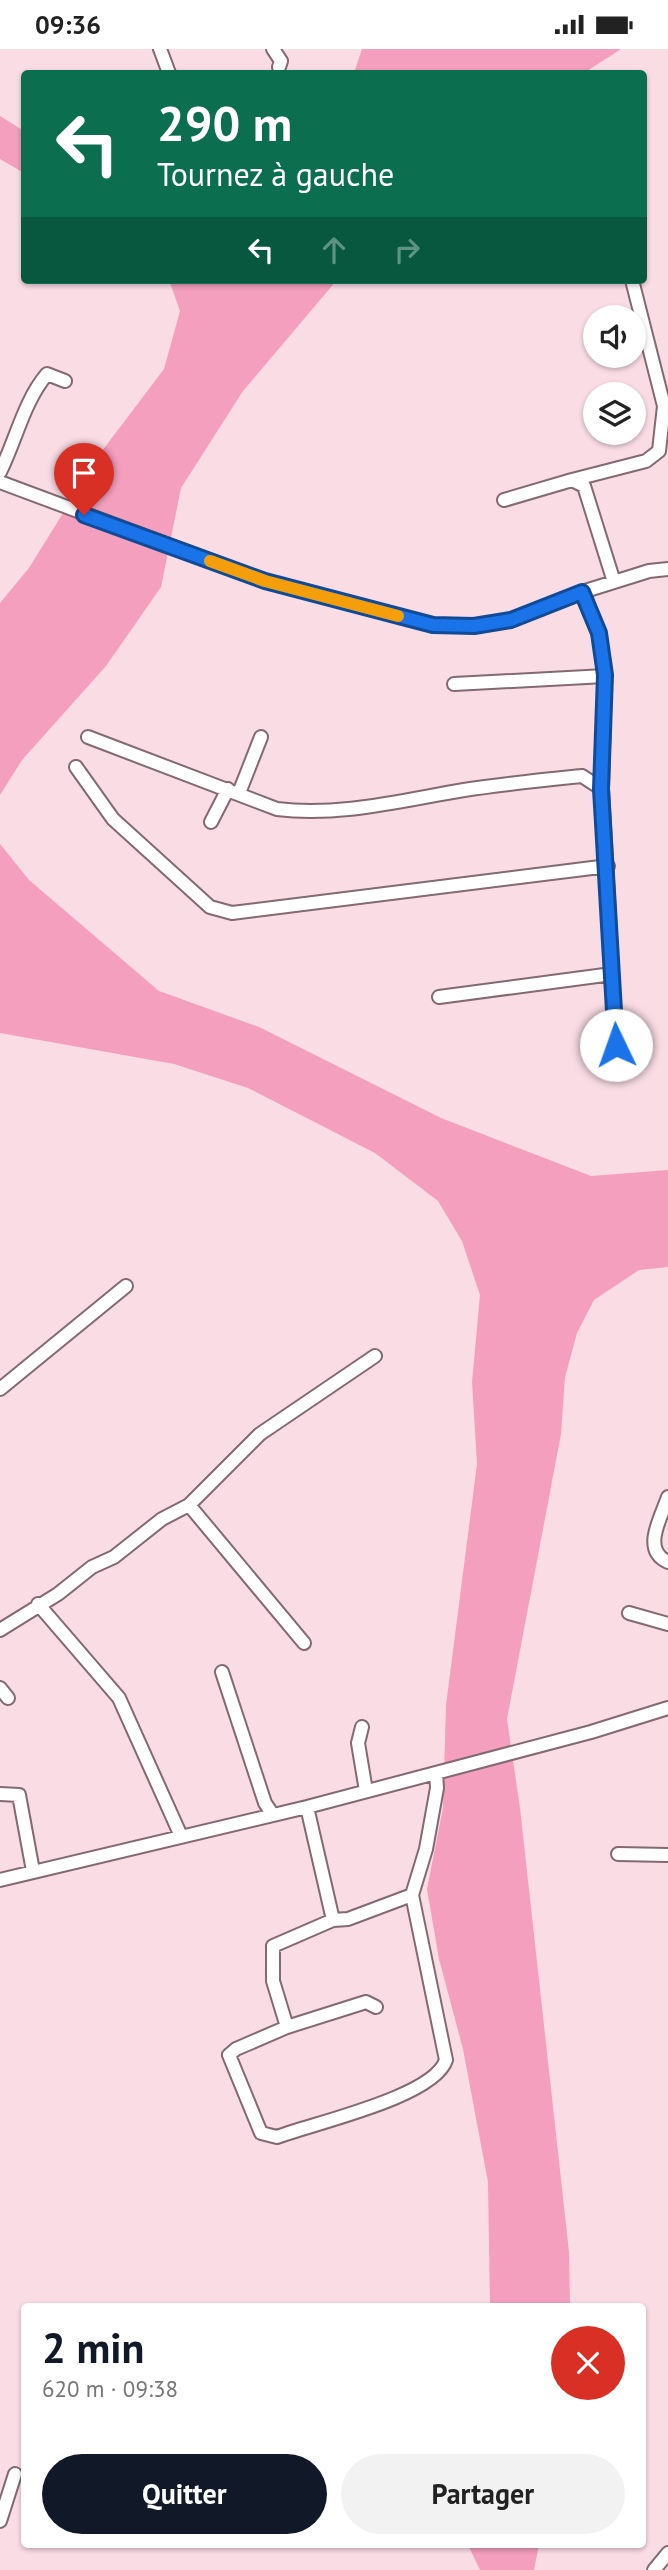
<!DOCTYPE html>
<html lang="fr">
<head>
<meta charset="utf-8">
<style>
	:root { --surface:#fff; --page:#f2f2f2; --text:#222; --muted:#767676; --accent:#111827 }
	body { margin:0; font-family:"PT Sans",sans-serif; background:var(--page); color:var(--text); height:100vh; display:flex; flex-direction:column; font-size:26px; white-space:nowrap }
	* { box-sizing:border-box; margin:0 }
	p { font-size:23px; color:var(--muted) }
	.icon { flex:none; width:38px; height:38px; fill:none; stroke:currentColor; stroke-width:2; stroke-linecap:round; stroke-linejoin:round }
	.map { position:relative; flex:1; overflow:hidden }
	.sheet { position:absolute; left:21px; top:2254px; width:625px; height:245px; display:flex; flex-direction:column; background:var(--surface); border-radius:7px; box-shadow:0 2px 5px #0004 }
	.sheet>* { flex:none }
	.guide { position:absolute; left:21px; top:21px; width:626px; height:214px; border-radius:7px; box-shadow:0 2px 5px #0004; background:#0b6e4f; color:#fff; overflow:hidden }
	.controls { position:absolute; left:583px; top:256px; display:grid; gap:14px }
	.controls a { display:grid; place-items:center; width:63px; height:63px; border-radius:50%; background:var(--surface); box-shadow:0 2px 5px #0004; font-size:35px }
	.pin { position:absolute; display:grid; place-items:center; width:60px; height:60px; color:#fff; margin:-72px -30px; border-radius:50% 50% 50% 0; rotate:-45deg; box-shadow:0 0 7px #0007 }
	.pin .icon { rotate:45deg }
	.me { position:absolute; width:77px; margin:-38px; rotate:357deg; stroke-linejoin:round; filter:drop-shadow(0 0 5px #0008) }
	.turn { display:flex; align-items:center; gap:24px; height:147px; padding:0 21px; font-size:32px }
	.turn .icon { width:91px; height:91px; stroke-width:2.5 }
	.turn b { display:block; font-size:49px; line-height:60px }
	.lanes { display:flex; align-items:center; height:66px; padding:0 21px; background:#0003; justify-content:center; gap:35px; direction:ltr }
	.lanes .off { opacity:.35 }
	.round { display:grid; place-items:center; flex:none; width:74px; height:74px; border-radius:37px; background:var(--page) }
	.summary { display:flex; align-items:center; justify-content:space-between; height:119px; padding:0 21px }
	h1 { font-size:42px; font-weight:800; line-height:52px; color:var(--accent) }
	.button { display:flex; gap:14px; margin-top:auto; padding:14px 21px }
	.button a { flex:1; height:80px; border-radius:42px; background:var(--accent); color:#fff; font-size:28px; font-weight:800; line-height:80px; text-align:center }
	.button a+a { background:var(--page); color:var(--text) }
	.status { display:flex; justify-content:space-between; align-items:center; height:49px; padding:0 35px; background:var(--surface); direction:ltr }
	.status svg { height:19px; fill:currentColor }
	.map>svg:first-child { display:block }
	.green { fill:#f49fbd }
	.lines { fill:none; stroke-linecap:round; stroke-linejoin:round }
	.minor-casing { stroke:#836971; stroke-width:16 }
	.minor { stroke:#fff; stroke-width:12 }
	.route-casing { stroke:#114b97; stroke-width:18 }
	.route { stroke:#1a73e8; stroke-width:12 }
	.slow { stroke:#f59e0b; stroke-width:12 }
</style>
</head>
<body>
<div class="status"><b>09:36</b><svg viewBox="0 0 49 12"><path d="M0 12V9h3v3zM5 12V6h3v6zM10 12V3h3v9zM15 12V0h3v12zM26 1h20v11H26zM47 4h2v5h-2z"/></svg></div>
<div class="map">
<svg width="668" height="2521" viewBox="0 0 668 2521">
	<rect width="100%" height="100%" fill="#fadce5"/>
	<!-- green -->
	<path class="green" d="M 362,0 L 621,0 L 584,24 L 354,24 Z
		M 0,67 L 24,82 L 24,124 L 0,110 Z
		M 169,231 L 337,231 L 243,342 L 181,439 L 161,538 L 106,617 L 22,711 L 0,746 L 0,554 L 29,519 L 99,406 L 164,320 L 180,262 Z
		M 0,795 L 29,831 L 159,942 L 259,978 L 441,1069 L 591,1127 L 668,1121 L 668,1218 L 639,1221 L 594,1251 L 577,1284 L 565,1328 L 561,1385 L 507,1670 L 520,1759 L 569,2203 L 570,2257 L 490,2257 L 488,2133 L 463,2000 L 439,1910 L 427,1840 L 443,1759 L 446,1656 L 477,1415 L 472,1333 L 480,1246 L 462,1192 L 438,1152 L 375,1104 L 248,1039 L 174,1015 L 0,984 Z
		M 468,2496 L 539,2496 L 534,2521 L 480,2521 Z"/>
	<g class="lines">
		<!-- minor casing -->
		<g class="minor-casing">
			<path id="minor" d="M 160,0 L 169,24
				M 273,0 L 281,12 L 279,18
				M 0,423 C 16,391 24,352 47,325 L 65,332
				M 572,431 L 646,412 L 659,402 L 664,357 L 632,231
				M 0,433 L 265,532 L 433,576 L 474,577 L 511,571 L 582,543 L 649,522 L 668,520
				M 504,451 L 572,431 L 584,437 L 614,533
				M 582,543 L 599,584 L 605,627 L 602,740 L 616,996
				M 454,635 L 605,627
				M 88,688 L 277,760 C 339,768 403,751 464,741 C 503,735 543,731 582,727 L 602,740
				M 76,718 L 113,770 L 210,858 L 232,864 L 608,817
				M 239,744 L 261,688
				M 211,773 L 228,740
				M 439,948 L 612,925
				M 0,1340 L 126,1237
				M 668,1448 C 661,1469 641,1501 668,1513
				M 189,1456 L 304,1594
				M 38,1555 L 119,1649 L 181,1787
				M 629,1564 L 668,1575
				M 0,1581 L 58,1545 L 92,1518 L 114,1508 L 162,1470 L 189,1456 L 260,1385 L 375,1307
				M 222,1623 L 265,1754 L 273,1766
				M 0,1639 L 8,1649
				M 362,1678 L 358,1694 L 366,1742
				M 0,1745 L 19,1746 L 33,1822
				M 307,1758 L 333,1871 L 273,1897 L 273,1932 L 287,1978 L 236,2000 L 229,2006 L 261,2084 L 277,2088 C 314,2074 434,2048 446,2011 L 412,1846 L 426,1800 L 437,1739 L 436,1724
				M 618,1805 L 668,1806
				M 0,1831 L 307,1758 L 591,1683 L 668,1659
				M 333,1871 L 348,1870 L 412,1846
				M 287,1978 L 366,1953 L 376,1958
				M 0,2472 L 15,2425
				M 654,2521 L 668,2504"/>
		</g>
		<!-- minor -->
		<use href="#minor" class="minor"/>
	</g>
	<g class="lines">
		<!-- route casing -->
		<g class="route-casing">
			<path id="route" d="M 84,466 L 265,532 L 433,576 L 474,577 L 511,571 L 582,543 L 599,584 L 605,626 L 601,740 L 616,996"/>
		</g>
		<!-- route -->
		<use href="#route" class="route"/>
		<!-- slow -->
		<path class="slow" d="M 210,512 L 265,532 L 398,567"/>
	</g>
</svg>
<div class="controls">
<a><svg class="icon" aria-label="sound" viewBox="0 0 24 24"><path d="M4 9h4l5-4v14l-5-4H4zM17 9q2 3 0 6"/></svg></a>
<a><svg class="icon" aria-label="layers" viewBox="0 0 24 24"><path d="M12 4l9 5-9 5-9-5zM3 14l9 5 9-5"/></svg></a>
</div>
<div class="pin" style="left:84px;top:466px;background:#d93025"><svg class="icon" aria-label="arrive" viewBox="0 0 24 24"><path d="M6 21V4h12l-3 4 3 4H6"/></svg></div>
<svg class="me" style="left:616px;top:996px" viewBox="-20 -20 40 40"><circle r="19" fill="#fff"/><path d="M0-13L10 11 0 6-10 11z" fill="#1a73e8"/></svg>
<div class="guide">
<div class="turn"><svg class="icon" aria-label="left" viewBox="0 0 24 24"><path d="M17 20v-9H6M10 6l-5 5 5 5"/></svg><div><b>290 m</b>Tournez à gauche</div></div>
<div class="lanes"><svg class="icon" aria-label="left" viewBox="0 0 24 24"><path d="M17 20v-9H6M10 6l-5 5 5 5"/></svg><svg class="icon off" aria-label="ahead" viewBox="0 0 24 24"><path d="M12 20V5M6 11l6-6 6 6"/></svg><svg class="icon off" aria-label="right" viewBox="0 0 24 24"><path d="M7 20v-9h11M14 6l5 5-5 5"/></svg></div>
</div>
<section class="sheet">
<div class="summary"><div><h1>2 min</h1><p>620 m · 09:38</p></div><a class="round" style="background:#d93025;color:#fff"><svg class="icon" aria-label="close" viewBox="0 0 24 24"><path d="M6 6l12 12M18 6L6 18"/></svg></a></div>
<div class="button"><a>Quitter</a><a>Partager</a></div>
</section>
</div>
</body>
</html>
